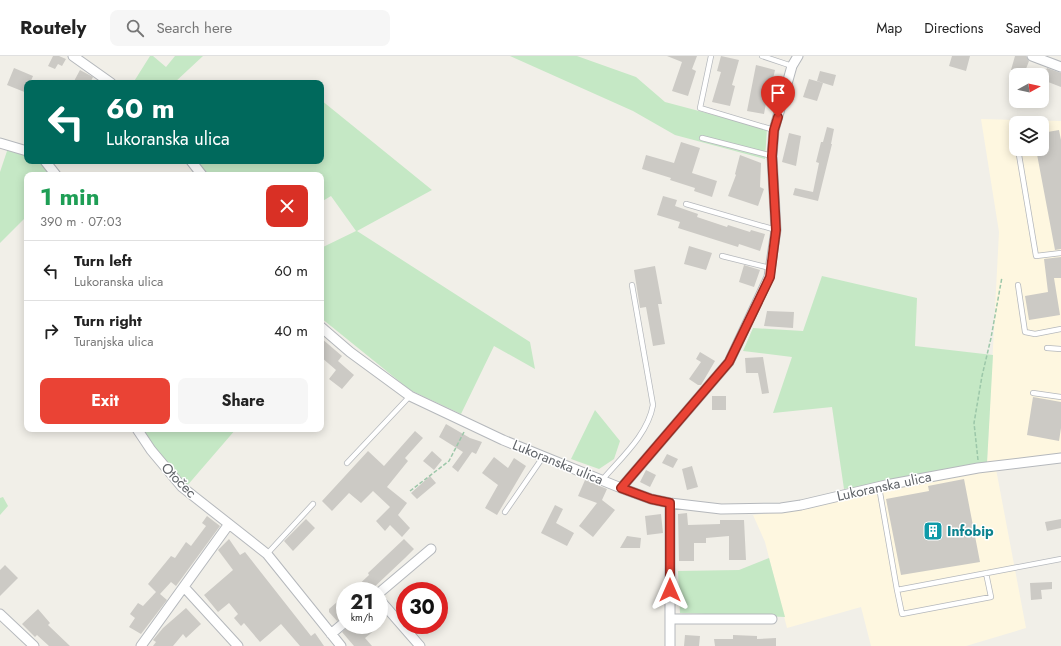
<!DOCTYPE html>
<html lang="en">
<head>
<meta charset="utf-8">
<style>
	:root { --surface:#fff; --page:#f6f6f6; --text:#222; --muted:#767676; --line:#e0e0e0; --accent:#ea4335 }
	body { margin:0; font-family:Jost,sans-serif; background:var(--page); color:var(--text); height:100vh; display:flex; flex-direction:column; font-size:15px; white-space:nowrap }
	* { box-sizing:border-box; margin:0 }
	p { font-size:13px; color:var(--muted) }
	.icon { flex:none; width:22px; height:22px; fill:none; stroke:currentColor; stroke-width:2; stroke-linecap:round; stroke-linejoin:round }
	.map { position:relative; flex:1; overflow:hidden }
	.sheet { position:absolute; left:24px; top:116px; width:300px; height:260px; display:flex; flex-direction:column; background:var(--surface); border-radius:8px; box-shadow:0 2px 10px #0003 }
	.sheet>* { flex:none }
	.hud { position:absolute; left:24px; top:24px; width:300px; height:84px; border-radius:8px; box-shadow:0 2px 10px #0003; background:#00695c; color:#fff; overflow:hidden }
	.needle { width:26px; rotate:82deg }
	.fabs { position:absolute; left:1009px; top:12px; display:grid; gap:8px }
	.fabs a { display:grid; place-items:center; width:40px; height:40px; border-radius:8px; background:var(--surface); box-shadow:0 2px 10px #0003; font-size:20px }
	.speed { position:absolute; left:336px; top:526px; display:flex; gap:8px; font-size:20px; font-weight:700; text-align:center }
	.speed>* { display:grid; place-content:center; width:52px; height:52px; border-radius:50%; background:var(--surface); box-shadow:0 2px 10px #0003; line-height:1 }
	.speed small { font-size:10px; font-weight:400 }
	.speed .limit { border:6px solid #d22; background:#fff; color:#111 }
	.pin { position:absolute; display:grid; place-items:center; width:34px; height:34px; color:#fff; margin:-41px -17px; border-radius:50% 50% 50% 0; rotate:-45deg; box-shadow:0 0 4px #0007 }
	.pin .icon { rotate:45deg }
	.me { position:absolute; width:44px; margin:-22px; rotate:0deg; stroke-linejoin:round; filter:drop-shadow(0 0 3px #0008) }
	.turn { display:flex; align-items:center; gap:14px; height:84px; padding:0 16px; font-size:18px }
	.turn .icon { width:52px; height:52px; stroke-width:2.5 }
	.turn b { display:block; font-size:28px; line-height:34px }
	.round { display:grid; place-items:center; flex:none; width:42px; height:42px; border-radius:8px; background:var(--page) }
	.overview { display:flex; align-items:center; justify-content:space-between; height:68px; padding:0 16px }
	h1 { font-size:24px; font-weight:700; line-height:30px; color:#1e9e55 }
	.button { display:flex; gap:8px; margin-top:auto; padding:8px 16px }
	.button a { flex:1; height:46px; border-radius:8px; background:var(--accent); color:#fff; font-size:16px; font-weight:700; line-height:46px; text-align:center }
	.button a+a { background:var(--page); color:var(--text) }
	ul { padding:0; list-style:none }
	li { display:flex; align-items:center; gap:12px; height:60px; padding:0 16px; border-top:1px solid var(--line) }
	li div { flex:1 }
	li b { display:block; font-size:15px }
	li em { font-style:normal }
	header { display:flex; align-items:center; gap:24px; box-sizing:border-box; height:56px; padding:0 20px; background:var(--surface); border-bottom:1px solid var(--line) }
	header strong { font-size:19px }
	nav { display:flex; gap:22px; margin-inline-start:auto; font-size:14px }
	.search { width:280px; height:36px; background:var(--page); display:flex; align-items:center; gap:10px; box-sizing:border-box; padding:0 14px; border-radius:8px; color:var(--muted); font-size:15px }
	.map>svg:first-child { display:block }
	.commercial { fill:#fef7e0; fill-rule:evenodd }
	.green { fill:#c5e8c5 }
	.building { fill:#cccac5 }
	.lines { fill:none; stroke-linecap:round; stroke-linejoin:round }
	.lane-casing { stroke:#b5b8bc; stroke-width:6 }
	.street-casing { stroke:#b5b8bc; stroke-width:11 }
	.path { stroke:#9cc7a9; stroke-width:1.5; stroke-dasharray:4 2; stroke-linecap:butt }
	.lane { stroke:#fff; stroke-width:4.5 }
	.street { stroke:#fff; stroke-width:9 }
	.route-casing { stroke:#982c22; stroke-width:10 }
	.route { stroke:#ea4335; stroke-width:7 }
	.labels { text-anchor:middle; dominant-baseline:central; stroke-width:3; stroke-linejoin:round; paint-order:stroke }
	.street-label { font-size:14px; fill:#5f6368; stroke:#fff }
	.culture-label { font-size:14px; font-weight:bold; fill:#0d838f; stroke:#fff; text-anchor:start }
</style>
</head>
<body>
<header>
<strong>Routely</strong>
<div class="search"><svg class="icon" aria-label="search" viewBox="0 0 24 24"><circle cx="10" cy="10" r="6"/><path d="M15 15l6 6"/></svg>Search here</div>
<nav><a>Map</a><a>Directions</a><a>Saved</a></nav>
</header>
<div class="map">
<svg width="1061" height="590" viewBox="0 0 1061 590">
	<rect width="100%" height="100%" fill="#f1efe8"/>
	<!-- commercial -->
	<path class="commercial" d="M 981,63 L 1061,65 L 1061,399 L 987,407 L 999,176 ZM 1016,67 L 1042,67 L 1042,93 L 1016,93 Z
		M 996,413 L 1026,572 L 966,590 L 871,590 L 861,551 L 787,572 L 765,486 L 753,459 L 794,454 L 873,436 Z"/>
	<!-- green -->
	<path class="green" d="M 150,0 L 153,0 L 166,11 L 175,0 L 203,0 L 174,27 L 133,27 Z
		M 510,0 L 577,0 L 636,21 L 665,46 L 767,73 L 765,103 L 675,79 L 633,55 Z
		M 321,44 L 432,134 L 357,175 L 530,286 L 535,313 L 494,290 L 461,358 L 410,334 L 321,262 L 321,192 L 356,175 L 331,140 L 321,146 L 321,119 L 207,119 L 198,105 L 321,105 Z
		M 8,92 L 27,99 L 27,105 C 43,105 43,107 53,119 L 27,119 L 27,160 L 0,187 L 0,116 Z
		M 822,220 L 917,242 L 915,290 L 993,299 L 987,407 L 844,433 L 832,351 L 773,357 L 792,301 L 743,295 L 753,272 L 803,275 Z
		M 595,354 L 620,385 L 614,403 L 599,413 L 571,403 Z
		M 144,373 L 236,373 L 186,431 L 173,417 L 142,375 Z
		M 3,441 L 8,450 L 0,459 L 0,442 Z
		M 769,502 L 785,561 L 680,557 L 678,515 L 739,514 Z"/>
	<!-- building -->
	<path class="building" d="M 53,0 L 59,0 L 66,3 L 62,10 L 58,8 L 55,13 L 48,10 Z
		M 667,0 L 697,0 L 692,13 L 696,15 L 688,40 L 672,35 L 682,6 Z
		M 721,0 L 739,4 L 732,29 L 735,30 L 730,50 L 712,46 L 721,16 L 717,15 Z
		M 952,0 L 970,0 L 966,15 L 949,10 Z
		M 1015,0 L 1026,0 L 1029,5 L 1024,18 L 1011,14 Z
		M 756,9 L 775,14 L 771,31 L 769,31 L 764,58 L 747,55 Z
		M 14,12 L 33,20 L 30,27 L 27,27 L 27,37 L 7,29 Z
		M 1047,12 L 1061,17 L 1061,31 L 1043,24 Z
		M 80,14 L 93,21 L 90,27 L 73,27 Z
		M 820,15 L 836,19 L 833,30 L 817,25 Z
		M 809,23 L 823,27 L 817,45 L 803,41 Z
		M 827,71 L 834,73 L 831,88 L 832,88 L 818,145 L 793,139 L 795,132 L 813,136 L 819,107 L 816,106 L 821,86 L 823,86 Z
		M 1059,74 L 1061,84 L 1061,193 L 1055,194 L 1036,93 L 1042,93 L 1042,77 Z
		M 789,77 L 801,80 L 796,110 L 782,106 Z
		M 681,86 L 700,92 L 692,117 L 717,125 L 712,141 L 694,135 L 695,132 L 670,124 L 671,122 L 642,113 L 646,99 L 674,107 Z
		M 740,99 L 761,107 L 760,131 L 764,133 L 758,150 L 728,140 L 736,119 L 735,118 Z
		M 663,140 L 677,144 L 675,150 L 698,158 L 697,161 L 727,171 L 728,169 L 750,176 L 751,174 L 765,178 L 760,195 L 739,188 L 738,191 L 678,172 L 680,166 L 657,159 Z
		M 689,190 L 712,197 L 706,214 L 684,208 Z
		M 1061,201 L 1061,222 L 1054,222 L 1060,259 L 1029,264 L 1025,240 L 1048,236 L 1044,203 Z
		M 744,209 L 760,214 L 754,231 L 739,226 Z
		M 655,210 L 662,248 L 658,248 L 665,288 L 653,290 L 646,251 L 640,252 L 634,214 Z
		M 767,255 L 794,256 L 793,272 L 764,270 Z
		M 321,282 L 342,300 L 338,305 L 354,319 L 342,333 L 329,323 L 336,314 L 321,301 Z
		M 700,296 L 715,305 L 701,329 L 698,329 L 689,323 L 701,306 L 696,303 Z
		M 763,301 L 769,337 L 762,338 L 758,317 L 746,317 L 745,302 Z
		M 712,340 L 726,340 L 726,354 L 712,354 Z
		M 1033,341 L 1061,346 L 1061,372 L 1059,385 L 1027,379 Z
		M 446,368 L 470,382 L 482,386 L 476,398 L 472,396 L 458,416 L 452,411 L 463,396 L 439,381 Z
		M 415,375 L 423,382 L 405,402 L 408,405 L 387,431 L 407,447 L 398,459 L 410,472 L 402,481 L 390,469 L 385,475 L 376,465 L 390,451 L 373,435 L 361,447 L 349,437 L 332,455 L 322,445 L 368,395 L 384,410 Z
		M 432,395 L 442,404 L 434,414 L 423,405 Z
		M 667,398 L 678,403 L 673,412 L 662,407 Z
		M 494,401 L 508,412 L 514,402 L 526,410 L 497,459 L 485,452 L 498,429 L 482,417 Z
		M 692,410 L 698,431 L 687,434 L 682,413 Z
		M 646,414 L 656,419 L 650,431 L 640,426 Z
		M 430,420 L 436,427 L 417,443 L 411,437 Z
		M 964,423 L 980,506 L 901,519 L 886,443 L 929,435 L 928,430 Z
		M 585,424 L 607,433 L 602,444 L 615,454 L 593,481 L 579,470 L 597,447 L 578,440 Z
		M 555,449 L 563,453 L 556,467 L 574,477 L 567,490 L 541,477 Z
		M 687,457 L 688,469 L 720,468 L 720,464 L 744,464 L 746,504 L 729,504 L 729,480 L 706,482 L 706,487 L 694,487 L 694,505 L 679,505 L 678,458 Z
		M 661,458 L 663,477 L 647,479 L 645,460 Z
		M 207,460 L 220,470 L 176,530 L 171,526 L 160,538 L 167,544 L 141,578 L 129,571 L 135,562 L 130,558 L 138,547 L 143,550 L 156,536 L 148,528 L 171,500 L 175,502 L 186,486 L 191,490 L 206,470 L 202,467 Z
		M 306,463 L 315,472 L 293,495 L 284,485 Z
		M 1061,463 L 1061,472 L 1047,475 L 1045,466 Z
		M 627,480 L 641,482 L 640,492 L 620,492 Z
		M 229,483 L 240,499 L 245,496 L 311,580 L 315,577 L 324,590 L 300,590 L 281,568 L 260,586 L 244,567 L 241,570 L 234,562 L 238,558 L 229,547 L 218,556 L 204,539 L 233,514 L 218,494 Z
		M 404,483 L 414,493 L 405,502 L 370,535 L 352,535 L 369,519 L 368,517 Z
		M 5,509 L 18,522 L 0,540 L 0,514 Z
		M 1052,526 L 1052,533 L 1041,534 L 1042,543 L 1031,544 L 1030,527 Z
		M 345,539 L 345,560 L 337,565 L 329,556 L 329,553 Z
		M 186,552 L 201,568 L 186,582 L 183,578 L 173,590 L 153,590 L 156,586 L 153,584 L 163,572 Z
		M 38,553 L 50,567 L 48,569 L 70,590 L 49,590 L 37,579 L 35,581 L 22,568 Z
		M 350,569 L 381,569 L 365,582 L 372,590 L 354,590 L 342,576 Z
		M 685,579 L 700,580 L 699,590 L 684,590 Z
		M 733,579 L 757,580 L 757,583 L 776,582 L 776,590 L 715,590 L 714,583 L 733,583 Z"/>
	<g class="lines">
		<!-- lane casing -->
		<g class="lane-casing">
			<path id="lane" d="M 711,0 L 700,52 L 774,74
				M 762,0 L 792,10
				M 1015,75 L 1016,82
				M 702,82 L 772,100
				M 1018,93 L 1036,200 L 1061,197
				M 686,148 L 776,174
				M 722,200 L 770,212
				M 1018,229 L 1025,276 L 1035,278 L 1061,273
				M 1047,292 L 1061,293
				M 1033,337 L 1061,341
				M 347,407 L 410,340
				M 603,423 C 622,401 648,378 653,349 L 632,229
				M 879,431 L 897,534
				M 505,456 L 543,401
				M 267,498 L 313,448
				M 986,517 L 991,541 L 902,558 L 897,534 L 1061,503"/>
		</g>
		<!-- street casing -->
		<g class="street-casing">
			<path id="street" d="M 73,0 L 111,27
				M 1032,0 L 1061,11
				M 0,87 L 27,95
				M 45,105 L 56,119
				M 191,105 L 202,119
				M 321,271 L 350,296 L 410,340 L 503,384 L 621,432 L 651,443 L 670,447 L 721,453 L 781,452 L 801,449 L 886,429 L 978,412 L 1061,402
				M 137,373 L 151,394 L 182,431 L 267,498 L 341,590
				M 621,432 L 729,306 L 769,221 L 776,174 L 772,100 L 774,74 L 792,10 L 798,0
				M 184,531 L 238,590
				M 379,537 L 431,493
				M 379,543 L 420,590
				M 0,558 L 34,590
				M 670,563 L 772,563
				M 331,578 L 345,566
				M 141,590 L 229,468
				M 670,590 L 670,447"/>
		</g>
		<!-- path -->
		<path class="path" d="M 978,404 L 974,367 L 982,320 L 991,282 L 1002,221
			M 410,435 L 449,405 L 464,376"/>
		<!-- lane -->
		<use href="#lane" class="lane"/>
		<!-- street -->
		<use href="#street" class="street"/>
	</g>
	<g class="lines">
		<!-- route casing -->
		<g class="route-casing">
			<path id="route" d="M 670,534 L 670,447 L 651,443 L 621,432 L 729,306 L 770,221 L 776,174 L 772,100 L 774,74 L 778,61"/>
		</g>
		<!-- route -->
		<use href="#route" class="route"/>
	</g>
	<!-- icons -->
	<defs>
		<g id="building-square" transform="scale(1)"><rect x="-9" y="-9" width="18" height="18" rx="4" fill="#0f9aa8" stroke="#fff"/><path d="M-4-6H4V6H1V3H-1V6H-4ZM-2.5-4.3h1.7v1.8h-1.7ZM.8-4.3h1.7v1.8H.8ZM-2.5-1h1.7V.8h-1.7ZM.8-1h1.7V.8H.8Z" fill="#fff"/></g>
	</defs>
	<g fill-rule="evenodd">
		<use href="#building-square" x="933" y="475"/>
	</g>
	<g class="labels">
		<!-- street labels -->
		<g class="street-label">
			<text transform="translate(558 406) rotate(22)">Lukoranska ulica</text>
			<text transform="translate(179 424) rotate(45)">Otočec</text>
			<text transform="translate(884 430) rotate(-12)">Lukoranska ulica</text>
		</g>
		<!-- culture labels -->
		<g class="culture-label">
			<text x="947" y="475">Infobip</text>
		</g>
	</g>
</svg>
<div class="fabs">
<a><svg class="needle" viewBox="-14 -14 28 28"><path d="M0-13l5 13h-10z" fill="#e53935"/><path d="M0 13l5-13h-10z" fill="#767676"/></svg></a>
<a><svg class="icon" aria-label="layers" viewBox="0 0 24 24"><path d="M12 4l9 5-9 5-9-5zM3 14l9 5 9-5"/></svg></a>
</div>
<div class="speed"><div>21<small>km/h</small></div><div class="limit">30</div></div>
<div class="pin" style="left:778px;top:61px;background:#d93025"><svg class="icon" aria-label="arrive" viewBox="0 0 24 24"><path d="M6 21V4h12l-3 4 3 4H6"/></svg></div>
<svg class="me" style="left:670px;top:534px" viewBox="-20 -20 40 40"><path d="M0-17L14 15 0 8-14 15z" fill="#ea4335" stroke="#fff" stroke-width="4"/></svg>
<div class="hud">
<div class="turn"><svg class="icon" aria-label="left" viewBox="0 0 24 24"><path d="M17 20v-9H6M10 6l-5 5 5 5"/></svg><div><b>60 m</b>Lukoranska ulica</div></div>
</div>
<section class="sheet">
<div class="overview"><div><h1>1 min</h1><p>390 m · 07:03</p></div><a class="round" style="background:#d93025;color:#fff"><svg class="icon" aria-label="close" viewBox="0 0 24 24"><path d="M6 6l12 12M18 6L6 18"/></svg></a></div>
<ul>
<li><svg class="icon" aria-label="left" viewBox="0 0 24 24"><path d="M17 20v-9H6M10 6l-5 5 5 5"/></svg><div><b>Turn left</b><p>Lukoranska ulica</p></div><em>60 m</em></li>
<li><svg class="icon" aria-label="right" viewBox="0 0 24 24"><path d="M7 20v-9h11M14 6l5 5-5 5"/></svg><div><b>Turn right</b><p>Turanjska ulica</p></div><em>40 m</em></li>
</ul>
<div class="button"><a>Exit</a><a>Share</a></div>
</section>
</div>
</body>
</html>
